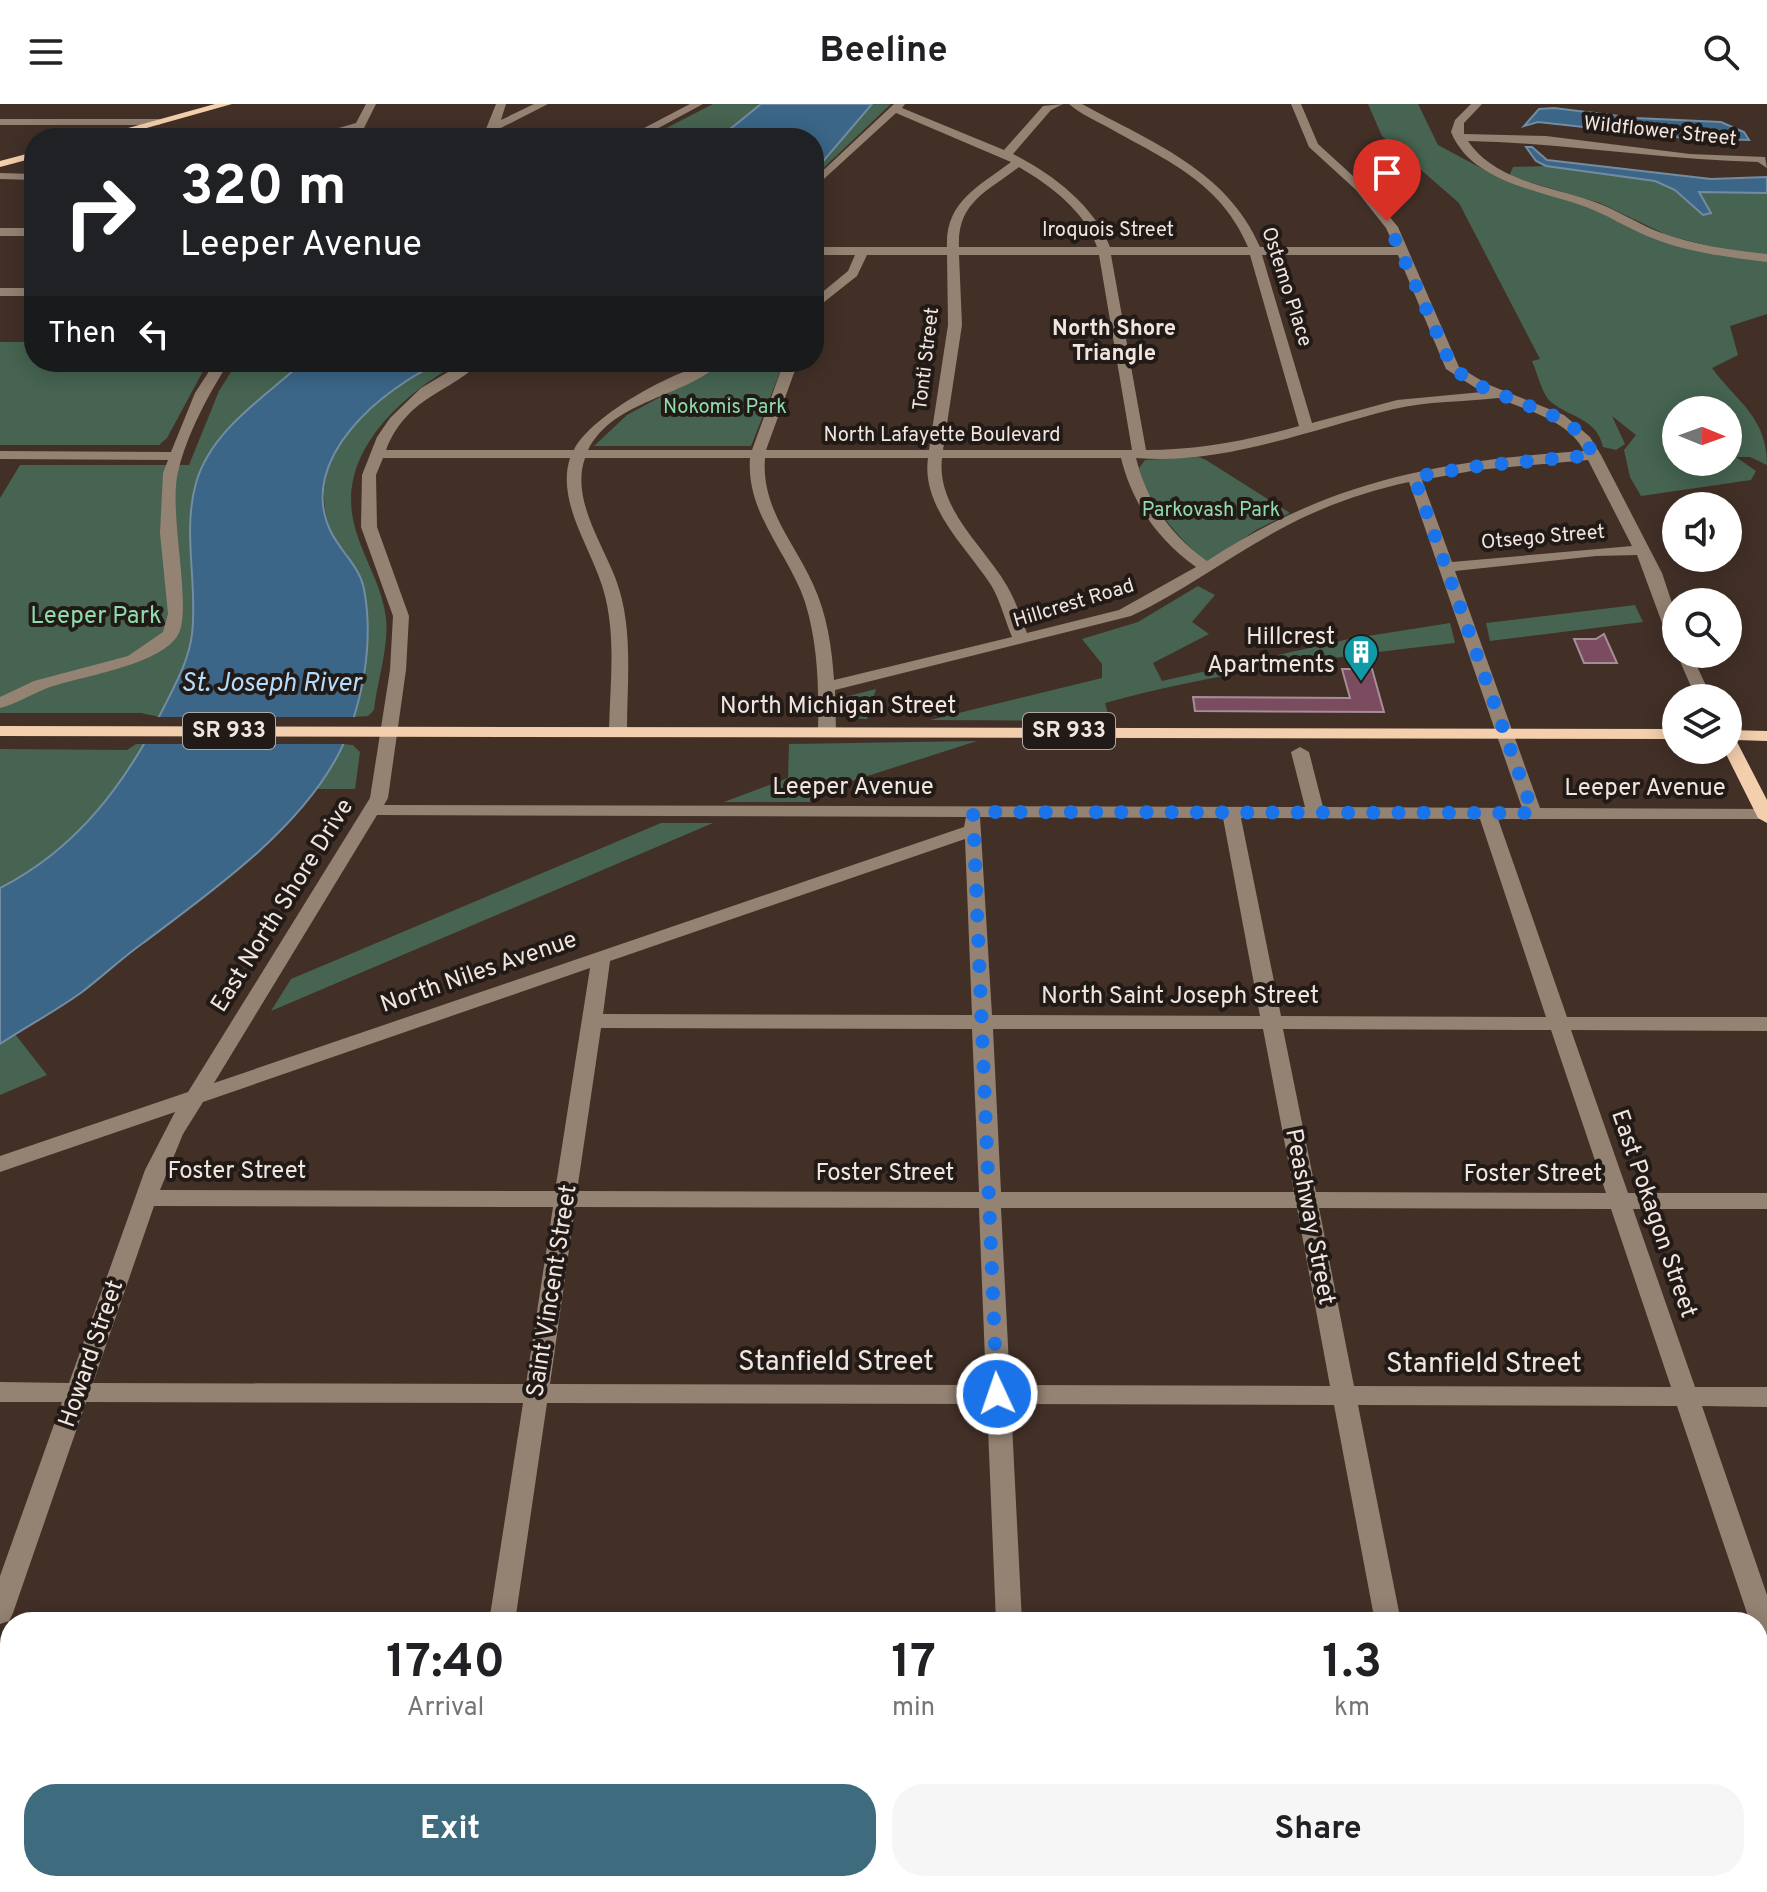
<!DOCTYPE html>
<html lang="en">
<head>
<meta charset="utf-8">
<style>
	:root { --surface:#fff; --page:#f6f6f6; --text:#202124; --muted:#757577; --accent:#3f6b7f }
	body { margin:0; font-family:Overpass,sans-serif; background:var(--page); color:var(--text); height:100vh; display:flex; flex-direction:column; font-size:30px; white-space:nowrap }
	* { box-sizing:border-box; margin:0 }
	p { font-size:26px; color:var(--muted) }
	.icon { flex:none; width:44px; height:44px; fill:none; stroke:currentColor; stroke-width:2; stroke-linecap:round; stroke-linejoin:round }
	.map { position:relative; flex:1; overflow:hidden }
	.panel { position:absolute; left:0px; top:1508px; width:1768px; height:280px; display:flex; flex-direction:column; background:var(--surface); border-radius:32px 32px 0 0; box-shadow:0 4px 20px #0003 }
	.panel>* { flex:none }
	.top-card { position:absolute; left:24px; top:24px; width:800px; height:244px; border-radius:32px; box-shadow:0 4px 20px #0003; background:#202124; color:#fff; overflow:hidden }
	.needle { width:52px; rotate:91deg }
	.tools { position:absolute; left:1662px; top:292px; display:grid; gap:16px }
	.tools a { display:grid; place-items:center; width:80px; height:80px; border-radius:50%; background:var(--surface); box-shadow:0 4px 20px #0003; font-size:40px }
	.pin { position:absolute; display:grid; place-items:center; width:68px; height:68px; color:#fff; margin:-82px -34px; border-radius:50% 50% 50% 0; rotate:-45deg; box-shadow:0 0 8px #0007 }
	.pin .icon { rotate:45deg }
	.me { position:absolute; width:88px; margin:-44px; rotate:357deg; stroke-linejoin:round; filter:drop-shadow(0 0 6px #0008) }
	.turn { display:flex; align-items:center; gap:28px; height:168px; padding:0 24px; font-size:36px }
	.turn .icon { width:104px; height:104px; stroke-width:2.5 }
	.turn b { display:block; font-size:56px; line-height:68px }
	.then { display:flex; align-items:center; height:76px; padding:0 24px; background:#0003; gap:16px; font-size:30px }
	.eta { display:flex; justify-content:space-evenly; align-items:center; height:136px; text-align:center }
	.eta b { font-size:48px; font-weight:700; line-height:56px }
	.cta { display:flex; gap:16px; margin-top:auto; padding:16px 24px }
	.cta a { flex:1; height:92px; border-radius:32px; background:var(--accent); color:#fff; font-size:32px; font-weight:700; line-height:92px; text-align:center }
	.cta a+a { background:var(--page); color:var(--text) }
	header { display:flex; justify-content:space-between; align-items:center; height:104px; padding:0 24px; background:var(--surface); font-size:36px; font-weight:700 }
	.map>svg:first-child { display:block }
	.green { fill:#466451; fill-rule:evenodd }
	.water { fill:#3b6687; stroke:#728ca2; stroke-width:2 }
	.pier { fill:#423027 }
	.building { fill:#7b4b60; stroke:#a58e97; stroke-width:2 }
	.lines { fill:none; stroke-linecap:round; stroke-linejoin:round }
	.minor { fill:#948272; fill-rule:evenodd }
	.major { fill:#f4cfad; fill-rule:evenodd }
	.route { stroke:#1a73e8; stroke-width:14; stroke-dasharray:0 25.2 }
	.labels { text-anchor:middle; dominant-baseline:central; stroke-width:8; stroke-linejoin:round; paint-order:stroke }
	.far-street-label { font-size:20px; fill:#f1e5e0; stroke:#221a16 }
	.far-park-label { font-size:20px; fill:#8fdcad; stroke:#221a16 }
	.far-neighbourhood-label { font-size:22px; font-weight:bold; fill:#f1e5e0; stroke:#221a16 }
	.shield { fill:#221a16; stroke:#b3a8a3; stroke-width:2 }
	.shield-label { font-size:22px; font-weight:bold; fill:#f1e5e0 }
	.park-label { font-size:24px; fill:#8fdcad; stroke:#221a16 }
	.poi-label { font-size:24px; fill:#f1e5e0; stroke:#221a16; text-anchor:end }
	.street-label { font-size:24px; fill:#f1e5e0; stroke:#221a16 }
	.water-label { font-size:26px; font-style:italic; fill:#b5dcfc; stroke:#221a16 }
	.near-street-label { font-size:28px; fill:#f1e5e0; stroke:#221a16 }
</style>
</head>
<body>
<header><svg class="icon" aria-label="menu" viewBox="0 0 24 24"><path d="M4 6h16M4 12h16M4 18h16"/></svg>Beeline<svg class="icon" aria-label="search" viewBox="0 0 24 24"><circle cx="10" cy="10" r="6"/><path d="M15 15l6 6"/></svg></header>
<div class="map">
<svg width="1767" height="1788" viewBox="0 0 1767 1788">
	<rect width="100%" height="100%" fill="#423027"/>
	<!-- green -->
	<path class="green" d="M 713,0 L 761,0 L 719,34 L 647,34 Z
		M 872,0 L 891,0 L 814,73 L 814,68 Z
		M 1368,0 L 1418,0 L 1438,41 L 1494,71 L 1577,98 L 1645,130 L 1767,156 L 1767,210 L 1730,222 L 1738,251 L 1712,264 C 1737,298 1767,313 1767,361 L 1750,353 L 1736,353 L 1756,367 L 1751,376 L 1641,392 L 1630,373 L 1624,346 L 1636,331 L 1612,312 L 1625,340 L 1616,346 L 1603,343 C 1597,314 1570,314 1551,298 C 1542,290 1537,268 1532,257 L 1540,255 L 1459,99 L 1382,32 ZM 1676,306 L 1728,306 L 1728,358 L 1676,358 Z
		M 1546,62 L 1655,77 L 1675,86 L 1703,111 L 1711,110 L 1699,88 L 1767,89 L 1767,151 L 1722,145 L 1669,132 L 1600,99 L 1509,72 L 1513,63 Z
		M 0,238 L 34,238 L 34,258 L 208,258 L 167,334 L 159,341 L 0,341 Z
		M 237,258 L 303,258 C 268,290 228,316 205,358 C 175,413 203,477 192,534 C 186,562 172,588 159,613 L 141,609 L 0,609 L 0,394 L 20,361 L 189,361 L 219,287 Z
		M 441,258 L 460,258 C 405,289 339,345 353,415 C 359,447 380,476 385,508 C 391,538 377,576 374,606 L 368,612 L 354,613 C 373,566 363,504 350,456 C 346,445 334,437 330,425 C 302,348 379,286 441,258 Z
		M 725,258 L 784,258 L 751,342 L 594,342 L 627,311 Z
		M 1199,353 L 1206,356 L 1290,409 L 1256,426 L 1207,459 C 1178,433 1149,402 1139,364 L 1145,356 Z
		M 1198,482 L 1215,491 L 1192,518 L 1209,530 L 1153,559 L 1162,577 L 1349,535 L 1450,519 L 1455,539 C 1338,552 1219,568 1105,599 L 1110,617 L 930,616 L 1102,574 L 1102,560 L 1082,535 L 1138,518 Z
		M 1635,501 L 1643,518 L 1490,537 L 1486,519 Z
		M 876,585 L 867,615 L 848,614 L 845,593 Z
		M 977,637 L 811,690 L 810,698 L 724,698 L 788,674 L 789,640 Z
		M 136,640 L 145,640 C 115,695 69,749 12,777 L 0,819 L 0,645 L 127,646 Z
		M 342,640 L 353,641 L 360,648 L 355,685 L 314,685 Z
		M 661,719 L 713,719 L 271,907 L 291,875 Z
		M 15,930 L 47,971 L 0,991 L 0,940 Z"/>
	<!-- water -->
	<path class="water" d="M 761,0 L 872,0 L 814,68 L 814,34 L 719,34 Z
		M 1554,4 L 1635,14 L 1721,18 L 1744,28 L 1749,36 L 1684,34 L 1538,18 L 1524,22 L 1539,5 Z
		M 1526,43 L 1532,43 L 1547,56 L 1711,75 L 1767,73 L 1767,89 L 1699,88 L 1711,109 L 1703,111 L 1675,86 L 1655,77 L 1546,62 L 1536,57 Z
		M 303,258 L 441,258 C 383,284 295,355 331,428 C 341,448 360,463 364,485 C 374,538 363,603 338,651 C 298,727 211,788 143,839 C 122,854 103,872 82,888 C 56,907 27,922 0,940 L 0,784 C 77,745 126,679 164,603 C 175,581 189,556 192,530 C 198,481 182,428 196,379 C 211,326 265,293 303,258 Z"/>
	<!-- pier -->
	<path class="pier" d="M 155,613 L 358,613 L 347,640 L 140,640 Z"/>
	<!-- building -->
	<path class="building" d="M 1604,530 L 1617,559 L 1584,559 L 1574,535 L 1596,535 Z
		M 1342,565 L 1372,565 L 1384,608 L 1195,607 L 1193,593 L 1350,594 Z"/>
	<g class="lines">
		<!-- minor -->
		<path class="minor" d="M 366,0 L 376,0 L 360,32 L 352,32 L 352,27 L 323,34 L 304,34 L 356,19 Z
			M 496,0 L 506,0 L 501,16 L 534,0 L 548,0 L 497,26 L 490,33 L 484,30 Z
			M 690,0 L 703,0 L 640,34 L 625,34 Z
			M 894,0 L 905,0 L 902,4 L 1004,46 L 1043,2 L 1063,0 L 1051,6 L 1013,50 C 1052,70 1094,101 1110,143 L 1248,143 C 1221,79 1168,57 1111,25 C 1097,17 1080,10 1069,0 L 1082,0 C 1151,38 1227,66 1260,143 L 1395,143 L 1386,124 L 1356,86 L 1309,43 L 1291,0 L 1301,0 L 1318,40 L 1364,82 L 1398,123 L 1459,263 L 1487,280 L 1564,311 L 1590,333 L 1601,351 L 1662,469 L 1676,511 L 1676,540 L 1668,535 L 1637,451 L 1596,452 L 1455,467 L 1540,704 L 1767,705 L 1765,715 L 1498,715 L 1567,913 L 1767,913 L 1767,927 L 1571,926 L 1628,1089 L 1767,1089 L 1767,1105 L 1633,1105 L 1695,1283 L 1767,1283 L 1767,1303 L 1702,1302 L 1767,1491 L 1767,1541 L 1758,1537 L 1758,1518 L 1750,1518 L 1677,1302 L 1358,1301 L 1401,1518 L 1375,1518 L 1334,1301 L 1011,1300 L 1022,1518 L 996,1518 L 987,1300 L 547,1299 L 515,1518 L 489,1518 L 523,1299 L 86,1298 L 13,1509 L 9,1517 L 0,1520 L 0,1472 L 62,1298 L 0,1298 L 0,1278 L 69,1279 L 145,1066 L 175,1008 L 0,1068 L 0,1052 L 188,988 L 370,694 L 390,566 L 393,512 L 361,423 L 362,371 L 377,333 L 390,314 L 421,284 L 465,258 L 481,258 C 447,290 407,293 386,346 L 574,346 C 589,312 686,258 722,258 C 684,294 614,295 588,346 L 752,346 L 784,258 L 798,258 L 766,346 L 929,346 L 948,221 L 947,151 L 867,151 L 857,172 L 814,206 L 814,195 L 848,167 L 855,151 L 814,151 L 814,143 L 947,143 C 945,98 978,83 1011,58 L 896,9 L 814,84 L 814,75 ZM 1019,63 C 1051,82 1085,107 1097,143 L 959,143 C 957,98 987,88 1019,63 ZM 959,151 L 1099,151 L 1132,346 L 943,346 L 962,221 ZM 1111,151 L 1250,151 L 1299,322 C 1250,336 1198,346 1146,346 ZM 1262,151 L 1398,151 L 1446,265 L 1482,288 L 1397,296 L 1312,319 ZM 1498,294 C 1528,307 1568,316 1584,347 C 1438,357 1331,376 1207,457 C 1170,431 1147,397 1136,354 C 1221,362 1312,325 1394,305 C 1427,297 1464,298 1498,294 ZM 383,354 L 570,354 C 557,394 586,437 599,473 C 618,522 610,575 609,627 L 618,632 L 627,627 C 627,575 634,522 615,473 C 601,437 571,394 585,354 L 750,354 C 746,410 788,448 805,498 C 818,540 819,584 818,627 L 827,632 L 836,627 L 835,586 L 1131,512 C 1182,488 1226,455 1275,428 C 1316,405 1362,388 1409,378 L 1522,704 L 1323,703 L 1309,648 L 1300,643 L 1291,648 L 1305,703 L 384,701 L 388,694 L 406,566 L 409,512 L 377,423 L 376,371 ZM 765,354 L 928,354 C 921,403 967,444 991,481 C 1000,496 1005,516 1012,533 L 834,576 C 832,544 827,510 813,480 C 794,438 761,404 765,354 ZM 942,354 L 1121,354 C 1132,399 1158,436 1196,463 L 1119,506 L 1027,529 C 1021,514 1016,497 1007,482 C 985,443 936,405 942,354 ZM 1588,356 L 1632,442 L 1452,458 L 1422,376 L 1477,366 ZM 377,711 L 966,713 L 964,723 L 214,979 ZM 980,713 L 1223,714 L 1260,912 L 992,911 ZM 1241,714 L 1480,715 L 1546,913 L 1281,912 ZM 965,735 L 972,911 L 603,910 L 610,857 ZM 590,864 L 555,1087 L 160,1086 L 183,1030 L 203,998 ZM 601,924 L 972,925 L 979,1088 L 577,1087 ZM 993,925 L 1263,925 L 1294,1088 L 1001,1088 ZM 1283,925 L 1551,926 L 1606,1089 L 1316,1088 ZM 154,1102 L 553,1103 L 526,1280 L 93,1279 ZM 575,1103 L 979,1104 L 986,1281 L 550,1280 ZM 1001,1104 L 1297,1104 L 1330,1282 L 1010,1281 ZM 1319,1104 L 1611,1105 L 1671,1283 L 1354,1282 Z
			M 1471,0 L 1482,0 L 1464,19 L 1464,30 L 1546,32 L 1690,50 L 1765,53 L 1767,64 L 1758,58 C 1661,56 1565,39 1468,37 C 1495,77 1550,82 1592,97 C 1616,105 1636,119 1659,128 C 1693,141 1731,146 1767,150 L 1767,158 C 1727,153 1684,148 1647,132 C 1626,123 1607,111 1586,103 C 1540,86 1472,79 1451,28 L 1455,16 Z
			M 0,15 L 159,15 L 164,18 L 159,21 L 0,21 Z
			M 0,69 L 34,70 L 34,76 L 0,75 Z
			M 0,124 L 34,124 L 34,132 L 0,132 Z
			M 0,184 L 34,184 L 34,192 L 0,192 Z
			M 215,258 L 229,258 C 208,291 187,330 178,368 C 168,408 193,505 178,531 C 158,563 78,572 45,585 C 30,591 16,600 0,604 L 0,593 L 34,577 L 128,552 L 163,528 L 168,510 L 160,429 L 163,369 L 168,356 L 0,355 L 0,347 L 171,348 L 195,289 Z
			M 1676,548 L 1691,550 L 1712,594 L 1696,594 Z
			M 0,1751 L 10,1751 L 12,1778 L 0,1779 Z
			M 1758,1755 L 1767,1755 L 1767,1783 L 1747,1778 L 1758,1778 Z
			M 446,1778 L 476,1778 L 475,1788 L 445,1788 Z
			M 1005,1778 L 1035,1778 L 1036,1788 L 1006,1788 Z
			M 1422,1778 L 1452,1778 L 1454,1788 L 1424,1788 Z"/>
		<!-- major -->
		<path class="major" d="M 215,0 L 232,0 L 111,34 L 92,34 Z
			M 34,48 L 34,54 L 0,63 L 0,57 Z
			M 0,622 L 1676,625 L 1676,635 L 0,632 Z
			M 1728,626 L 1767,627 L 1767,637 L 1736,636 L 1767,696 L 1767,719 L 1758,714 L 1724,646 L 1728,646 Z"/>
	</g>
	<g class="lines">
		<!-- route -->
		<path class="route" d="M 997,1290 L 973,708 L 1533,709 L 1414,373 L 1479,362 L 1594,351 L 1579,328 L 1559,314 L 1482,283 L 1453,265 L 1387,117"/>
	</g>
	<!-- icons -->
	<defs>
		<g id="building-pin" transform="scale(1.8)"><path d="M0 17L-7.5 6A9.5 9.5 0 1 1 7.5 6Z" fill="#0f9aa8" stroke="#221a16"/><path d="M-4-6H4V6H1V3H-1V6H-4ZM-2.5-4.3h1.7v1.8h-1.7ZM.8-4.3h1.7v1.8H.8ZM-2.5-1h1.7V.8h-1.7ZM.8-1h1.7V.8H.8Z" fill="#fff"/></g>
	</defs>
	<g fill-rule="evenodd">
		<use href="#building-pin" x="1361" y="548"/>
	</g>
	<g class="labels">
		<!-- far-street labels -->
		<g class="far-street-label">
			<text transform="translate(1660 28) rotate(6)">Wildflower Street</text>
			<text x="1108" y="127">Iroquois Street</text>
			<text transform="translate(1286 183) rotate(72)">Ostemo Place</text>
			<text transform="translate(927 255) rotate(-83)">Tonti Street</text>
			<text x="942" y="332">North Lafayette Boulevard</text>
			<text transform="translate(1543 434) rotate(-5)">Otsego Street</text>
			<text transform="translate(1074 500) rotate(-17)">Hillcrest Road</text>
		</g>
		<!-- far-park labels -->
		<g class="far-park-label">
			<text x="725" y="304">Nokomis Park</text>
			<text x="1211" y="407">Parkovash Park</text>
		</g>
		<!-- far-neighbourhood labels -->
		<g class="far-neighbourhood-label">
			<text x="1114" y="225">North Shore<tspan x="1114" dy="25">Triangle</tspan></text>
		</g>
		<!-- shield labels -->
		<g class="shield">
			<rect x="183" y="609" width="92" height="36" rx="6"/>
			<rect x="1023" y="609" width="92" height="36" rx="6"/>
		</g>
		<g class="shield-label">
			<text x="229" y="627">SR 933</text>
			<text x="1069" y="627">SR 933</text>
		</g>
		<!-- park labels -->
		<g class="park-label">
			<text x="96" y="513">Leeper Park</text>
		</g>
		<!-- poi labels -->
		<g class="poi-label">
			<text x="1335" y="534">Hillcrest<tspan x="1335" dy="28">Apartments</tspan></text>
		</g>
		<!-- street labels -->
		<g class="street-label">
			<text x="838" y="603">North Michigan Street</text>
			<text x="853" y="684">Leeper Avenue</text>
			<text x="1645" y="685">Leeper Avenue</text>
			<text transform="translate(283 802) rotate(-58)">East North Shore Drive</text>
			<text transform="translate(479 869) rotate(-19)">North Niles Avenue</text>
			<text x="1180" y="893">North Saint Joseph Street</text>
			<text x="237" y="1068">Foster Street</text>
			<text x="885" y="1070">Foster Street</text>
			<text x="1533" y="1071">Foster Street</text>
			<text transform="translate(1653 1110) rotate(71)">East Pokagon Street</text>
			<text transform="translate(1309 1113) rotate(79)">Peashway Street</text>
			<text transform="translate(553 1187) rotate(-81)">Saint Vincent Street</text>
			<text transform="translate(92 1250) rotate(-71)">Howard Street</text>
		</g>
		<!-- water labels -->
		<g class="water-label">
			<text x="271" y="580">St. Joseph River</text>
		</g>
		<!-- near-street labels -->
		<g class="near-street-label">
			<text x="836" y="1259">Stanfield Street</text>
			<text x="1484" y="1261">Stanfield Street</text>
		</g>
	</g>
</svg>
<div class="tools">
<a><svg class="needle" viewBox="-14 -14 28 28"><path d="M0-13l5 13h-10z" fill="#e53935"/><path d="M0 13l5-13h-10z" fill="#757577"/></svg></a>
<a><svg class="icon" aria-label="sound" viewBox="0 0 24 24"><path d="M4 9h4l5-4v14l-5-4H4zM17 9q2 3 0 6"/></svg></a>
<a><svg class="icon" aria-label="search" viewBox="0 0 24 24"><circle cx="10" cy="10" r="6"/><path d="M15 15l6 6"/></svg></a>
<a><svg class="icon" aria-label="layers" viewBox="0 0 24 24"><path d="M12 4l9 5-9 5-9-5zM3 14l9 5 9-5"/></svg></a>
</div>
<div class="pin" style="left:1387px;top:117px;background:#d93025"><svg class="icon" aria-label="arrive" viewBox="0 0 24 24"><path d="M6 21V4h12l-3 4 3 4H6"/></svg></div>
<svg class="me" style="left:997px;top:1290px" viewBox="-20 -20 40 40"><circle r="17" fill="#1a73e8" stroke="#fff" stroke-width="3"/><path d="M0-11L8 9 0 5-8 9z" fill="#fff"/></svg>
<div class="top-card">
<div class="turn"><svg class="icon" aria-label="right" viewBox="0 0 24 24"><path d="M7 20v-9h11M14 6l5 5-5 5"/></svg><div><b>320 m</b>Leeper Avenue</div></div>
<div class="then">Then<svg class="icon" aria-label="left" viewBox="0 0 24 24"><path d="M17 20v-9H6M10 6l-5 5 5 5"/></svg></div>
</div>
<section class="panel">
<div class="eta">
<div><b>17:40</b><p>Arrival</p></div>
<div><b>17</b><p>min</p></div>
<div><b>1.3</b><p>km</p></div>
</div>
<div class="cta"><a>Exit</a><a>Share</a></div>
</section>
</div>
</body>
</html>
